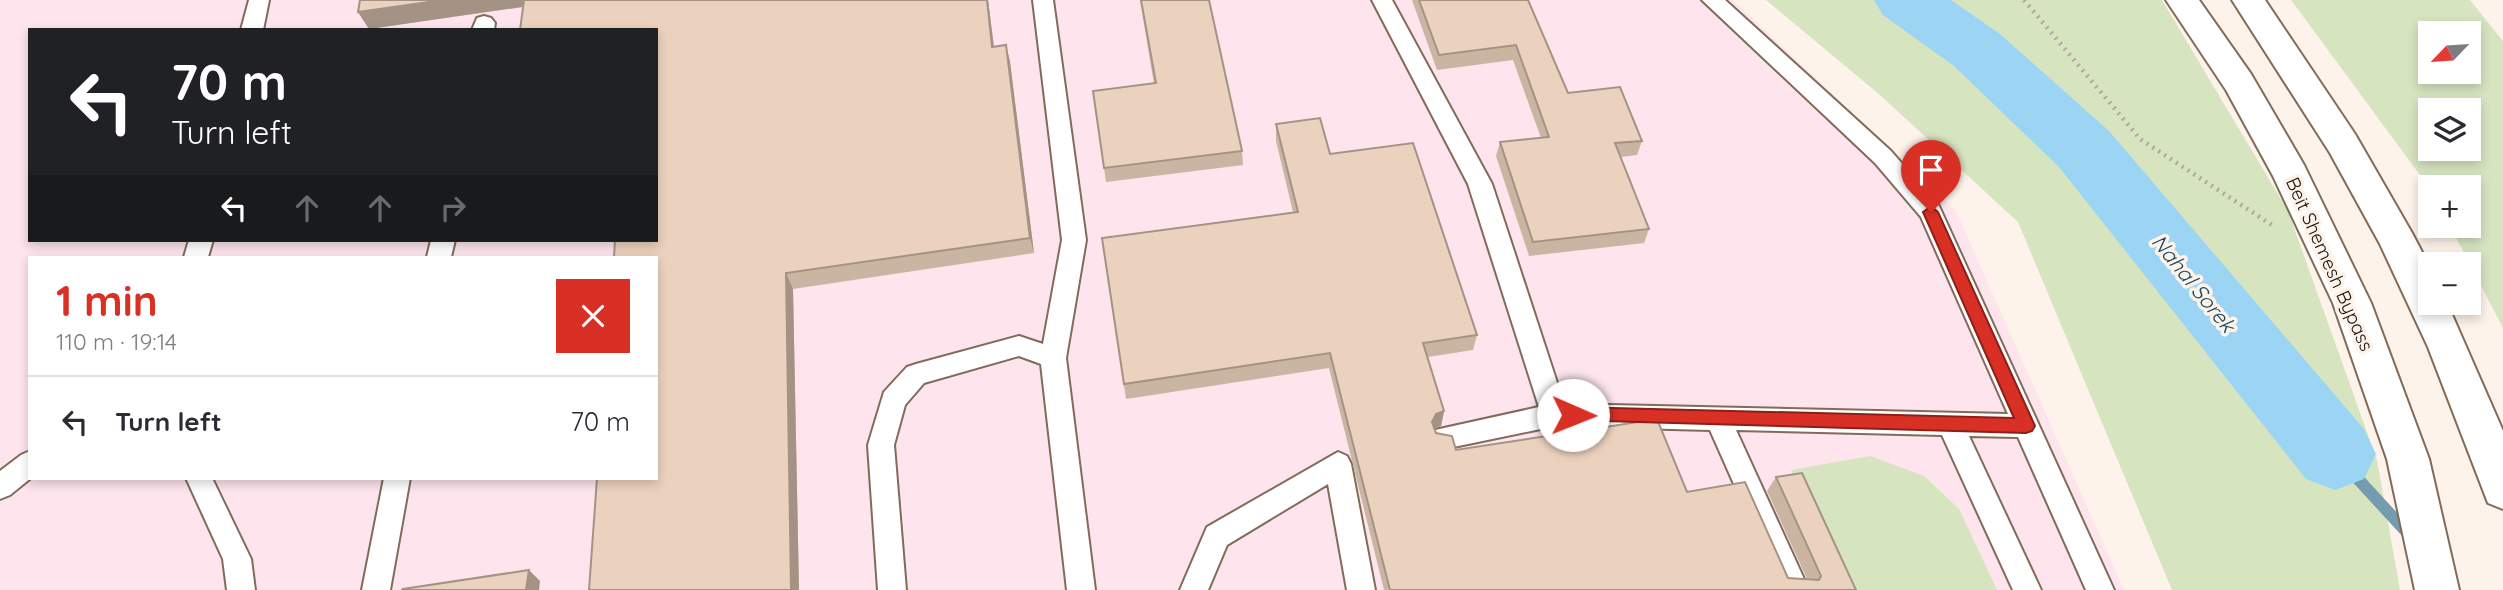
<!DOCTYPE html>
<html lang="en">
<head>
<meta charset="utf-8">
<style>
	:root { --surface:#fff; --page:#f2f2f3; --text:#2b2b33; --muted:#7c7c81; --line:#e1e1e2; --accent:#d93025 }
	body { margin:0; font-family:Quicksand,sans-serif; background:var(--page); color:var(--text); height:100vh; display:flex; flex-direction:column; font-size:26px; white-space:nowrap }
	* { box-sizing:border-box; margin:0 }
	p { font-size:23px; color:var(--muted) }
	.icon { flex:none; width:38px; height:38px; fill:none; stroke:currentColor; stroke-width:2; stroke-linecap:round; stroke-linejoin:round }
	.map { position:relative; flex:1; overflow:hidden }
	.side { position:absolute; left:28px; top:256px; width:630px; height:224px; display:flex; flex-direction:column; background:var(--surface); border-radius:0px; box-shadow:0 4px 10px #0003 }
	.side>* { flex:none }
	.hud { position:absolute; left:28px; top:28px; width:630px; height:214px; border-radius:0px; box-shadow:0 4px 10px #0003; background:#202124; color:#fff; overflow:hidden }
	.needle { width:46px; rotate:245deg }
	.tools { position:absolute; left:2418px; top:21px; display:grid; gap:14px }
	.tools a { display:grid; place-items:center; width:63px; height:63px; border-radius:0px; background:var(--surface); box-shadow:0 4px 10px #0003; font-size:35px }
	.pin { position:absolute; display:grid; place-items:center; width:60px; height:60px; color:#fff; margin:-72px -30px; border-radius:50% 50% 50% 0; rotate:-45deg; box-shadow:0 0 7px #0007 }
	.pin .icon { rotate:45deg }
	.me { position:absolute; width:77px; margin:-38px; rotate:91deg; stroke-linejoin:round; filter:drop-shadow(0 0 5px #0008) }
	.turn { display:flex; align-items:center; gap:24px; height:147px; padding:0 28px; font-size:32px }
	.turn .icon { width:91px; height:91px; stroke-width:2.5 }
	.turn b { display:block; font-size:49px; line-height:60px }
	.lanes { display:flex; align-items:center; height:66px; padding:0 28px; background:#0003; justify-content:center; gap:35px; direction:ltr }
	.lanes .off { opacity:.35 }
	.round { display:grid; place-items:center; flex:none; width:74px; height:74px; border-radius:0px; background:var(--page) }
	.overview { display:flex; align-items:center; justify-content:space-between; height:119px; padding:0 28px }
	h1 { font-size:42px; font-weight:700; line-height:52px; color:var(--accent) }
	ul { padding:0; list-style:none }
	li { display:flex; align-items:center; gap:21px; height:91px; padding:0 28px; border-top:2px solid var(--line) }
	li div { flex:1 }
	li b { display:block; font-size:26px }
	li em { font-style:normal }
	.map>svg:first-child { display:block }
	.industrial { fill:#fde4ed; fill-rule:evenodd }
	.green { fill:#d7e4c0; fill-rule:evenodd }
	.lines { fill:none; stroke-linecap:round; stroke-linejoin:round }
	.stream { stroke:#759bae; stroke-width:12 }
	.river { fill:#9bd5f3; fill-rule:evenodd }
	.lane-casing { stroke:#816b59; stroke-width:4 }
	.secondary-casing { stroke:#816b59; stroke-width:4 }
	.path { stroke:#b1a7a0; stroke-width:4.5; stroke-dasharray:2 5; stroke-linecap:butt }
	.lane { fill:#fff; fill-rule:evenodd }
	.secondary { fill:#fff; fill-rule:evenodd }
	.wall { fill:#cab5a3 }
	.shaded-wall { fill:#a49385 }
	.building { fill:#ebd2be; stroke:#a49385; stroke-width:2 }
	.route { fill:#d93025; stroke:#8d1f18; stroke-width:2 }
	.labels { text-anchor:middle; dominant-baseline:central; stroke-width:7; stroke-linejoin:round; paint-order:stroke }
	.street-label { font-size:19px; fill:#1b130c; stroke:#fef3eb }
	.water-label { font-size:21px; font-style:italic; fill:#19495d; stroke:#fef3eb }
</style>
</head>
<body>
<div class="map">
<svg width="2503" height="590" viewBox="0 0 2503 590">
	<rect width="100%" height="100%" fill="#fef3eb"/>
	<!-- industrial -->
	<path class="industrial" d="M 0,0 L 1733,0 L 1956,211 L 2124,590 L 0,590 ZM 30,30 L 656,30 L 656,240 L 30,240 ZM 30,257 L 656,257 L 656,478 L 30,478 Z"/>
	<!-- green -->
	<path class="green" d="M 1766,0 L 2162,0 L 2288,211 L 2377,460 L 2400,590 L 2172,590 L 2018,222 L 1880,95 Z
		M 2291,0 L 2470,0 L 2503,41 L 2503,328 L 2450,226 L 2469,226 L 2469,187 L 2431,187 L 2431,190 ZM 2431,33 L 2469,33 L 2469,72 L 2431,72 ZM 2431,110 L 2469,110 L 2469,149 L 2431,149 Z
		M 1870,456 L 1924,476 L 1959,509 L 1997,590 L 1847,590 L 1791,470 Z"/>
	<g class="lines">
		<!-- stream -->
		<path class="stream" d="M 2335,454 L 2413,539"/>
		<!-- river -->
		<path class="river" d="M 1874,0 L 1951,0 L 2000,34 L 2109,131 L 2364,429 L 2376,454 L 2364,479 L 2335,490 L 2306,479 L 2059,167 L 1954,66 L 1883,15 Z"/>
		<!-- lane casing -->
		<g class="lane-casing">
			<path id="lane" d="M 249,0 L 269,0 L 263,30 L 241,30 Z
				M 1033,0 L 1053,0 L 1086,240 L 1066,358 L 1095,590 L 1067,590 L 1041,364 L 1019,356 L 924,383 L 905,405 L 894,445 L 906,590 L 878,590 L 868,445 L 884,392 L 907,367 L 916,364 L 1019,336 L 1043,344 L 1062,240 Z
				M 1372,0 L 1392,0 L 1492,184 L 1564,404 L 2008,414 L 1921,217 L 1875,163 L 1702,0 L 1725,0 L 1891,151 L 1939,206 L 2114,590 L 2086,590 L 2018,437 L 1969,436 L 2041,590 L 2013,590 L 1942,435 L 1736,430 L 1809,590 L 1781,590 L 1710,430 L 1555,426 L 1444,449 L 1435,446 L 1431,438 L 1435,430 L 1539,407 L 1468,184 Z
				M 484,16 L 491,18 L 495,23 L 494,30 L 472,30 L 477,18 Z
				M 189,240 L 213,240 L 208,257 L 184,257 Z
				M 431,240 L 455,240 L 451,257 L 427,257 Z
				M 30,451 L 31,478 L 10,495 L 0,499 L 0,471 L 21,455 Z
				M 1338,452 L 1347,456 L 1351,464 L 1375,590 L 1347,590 L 1328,484 L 1227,545 L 1208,590 L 1180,590 L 1207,527 Z
				M 186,478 L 212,478 L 251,559 L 255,590 L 227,590 L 223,559 Z
				M 384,478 L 410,478 L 390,590 L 362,590 Z"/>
		</g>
		<!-- secondary casing -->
		<g class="secondary-casing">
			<path id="secondary" d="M 2166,0 L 2199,0 L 2251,74 L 2304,165 L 2371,303 L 2429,459 L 2459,590 L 2415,590 L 2387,459 L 2333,303 L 2273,176 L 2226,90 Z
				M 2232,0 L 2265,0 L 2355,134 L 2412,233 L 2431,269 L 2431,303 L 2447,303 L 2503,431 L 2503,509 L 2488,503 L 2428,347 L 2380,244 L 2330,153 Z"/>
		</g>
		<!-- path -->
		<path class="path" d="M 2024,0 L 2140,139 L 2272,225"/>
		<!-- lane -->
		<use href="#lane" class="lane"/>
		<!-- secondary -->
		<use href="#secondary" class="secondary"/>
	</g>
	<!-- wall -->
	<path class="wall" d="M 360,0 L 988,0 L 994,47 L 1006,45 L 1010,62 L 1034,253 L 793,289 L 799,590 L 589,590 L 656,30 L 523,7 L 369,29 L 358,12 Z
		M 1140,0 L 1209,0 L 1242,151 L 1243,165 L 1106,182 L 1093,91 L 1154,84 Z
		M 1412,0 L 1528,0 L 1568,93 L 1642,141 L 1637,155 L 1621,157 L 1649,229 L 1644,243 L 1529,256 L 1496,156 L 1500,142 L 1541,138 L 1513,60 L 1437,70 Z
		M 1276,124 L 1330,154 L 1477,335 L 1473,350 L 1428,357 L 1444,411 L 1441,426 L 1434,428 L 1436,433 L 1456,450 L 1687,492 L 1788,578 L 1807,579 L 1767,491 L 1776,477 L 1856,590 L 1384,590 L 1329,368 L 1126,399 L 1102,238 L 1293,212 L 1276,141 Z"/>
	<!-- shaded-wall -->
	<path class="shaded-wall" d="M 443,0 L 532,0 L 535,5 L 369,29 L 358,12 Z
		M 987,0 L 988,0 L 996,64 L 992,47 Z
		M 1006,45 L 1010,62 L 1034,253 L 1030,238 Z
		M 786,273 L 793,289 L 799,590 L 791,590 Z
		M 1444,411 L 1441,426 L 1433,429 L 1432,422 L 1436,414 Z
		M 529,570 L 540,581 L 539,590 L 526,590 Z"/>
	<!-- building -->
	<path class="building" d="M 360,0 L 443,0 L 358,12 Z
		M 524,0 L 987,0 L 992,47 L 1006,45 L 1030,238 L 786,273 L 791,590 L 589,590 L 597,478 L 656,478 L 656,257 L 614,257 L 615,240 L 656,240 L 656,30 L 520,30 Z
		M 1141,0 L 1209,0 L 1242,151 L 1104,168 L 1093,91 L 1156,83 Z
		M 1419,0 L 1528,0 L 1568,93 L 1620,87 L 1642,141 L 1615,143 L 1649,229 L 1533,242 L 1500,142 L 1549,137 L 1516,45 L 1439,55 Z
		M 1320,118 L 1330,154 L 1413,143 L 1477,335 L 1423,343 L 1444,411 L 1436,414 L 1432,422 L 1436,433 L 1452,436 L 1456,450 L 1657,419 L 1687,492 L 1745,482 L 1788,578 L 1819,580 L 1821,576 L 1776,477 L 1802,473 L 1856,590 L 1390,590 L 1330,353 L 1124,384 L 1102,238 L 1298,212 L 1276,124 Z
		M 529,570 L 526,590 L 402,590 L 403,589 Z"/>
	<!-- route -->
	<path class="route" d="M 1931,206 L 1938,212 L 2035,426 L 2032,431 L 2026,433 L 1567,420 L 1565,415 L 1567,410 L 1573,407 L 2014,418 L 1923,212 Z"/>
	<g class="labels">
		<!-- street labels -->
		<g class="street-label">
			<text transform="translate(2330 264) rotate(66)">Beit Shemesh Bypass</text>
		</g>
		<!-- water labels -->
		<g class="water-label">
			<text transform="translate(2194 283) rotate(51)">Nahal Sorek</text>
		</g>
	</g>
</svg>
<div class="tools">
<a><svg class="needle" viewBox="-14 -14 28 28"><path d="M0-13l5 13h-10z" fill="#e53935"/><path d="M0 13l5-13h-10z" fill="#7c7c81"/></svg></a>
<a><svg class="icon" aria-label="layers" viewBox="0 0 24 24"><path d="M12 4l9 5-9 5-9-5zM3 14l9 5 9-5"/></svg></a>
<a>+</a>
<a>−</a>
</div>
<div class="pin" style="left:1931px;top:212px;background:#d93025"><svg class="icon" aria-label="arrive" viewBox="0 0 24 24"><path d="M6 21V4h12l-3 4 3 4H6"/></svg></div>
<svg class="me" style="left:1573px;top:415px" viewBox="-20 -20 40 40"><circle r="19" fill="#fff"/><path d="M0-13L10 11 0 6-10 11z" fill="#d93025"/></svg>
<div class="hud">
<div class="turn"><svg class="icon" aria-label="left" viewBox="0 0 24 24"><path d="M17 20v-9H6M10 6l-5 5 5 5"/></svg><div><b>70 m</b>Turn left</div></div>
<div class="lanes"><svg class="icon" aria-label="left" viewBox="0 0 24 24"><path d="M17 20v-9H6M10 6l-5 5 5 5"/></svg><svg class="icon off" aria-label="ahead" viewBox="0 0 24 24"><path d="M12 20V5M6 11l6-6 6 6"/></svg><svg class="icon off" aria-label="ahead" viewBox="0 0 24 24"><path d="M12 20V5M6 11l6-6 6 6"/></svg><svg class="icon off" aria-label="right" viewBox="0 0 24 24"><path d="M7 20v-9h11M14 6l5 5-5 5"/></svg></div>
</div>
<section class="side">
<div class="overview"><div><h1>1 min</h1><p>110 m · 19:14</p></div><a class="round" style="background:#d93025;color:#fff"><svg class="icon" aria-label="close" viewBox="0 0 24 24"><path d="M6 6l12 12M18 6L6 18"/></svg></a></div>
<ul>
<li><svg class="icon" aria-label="left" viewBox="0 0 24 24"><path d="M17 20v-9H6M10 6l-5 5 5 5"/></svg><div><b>Turn left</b></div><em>70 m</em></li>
</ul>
</section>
</div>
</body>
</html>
